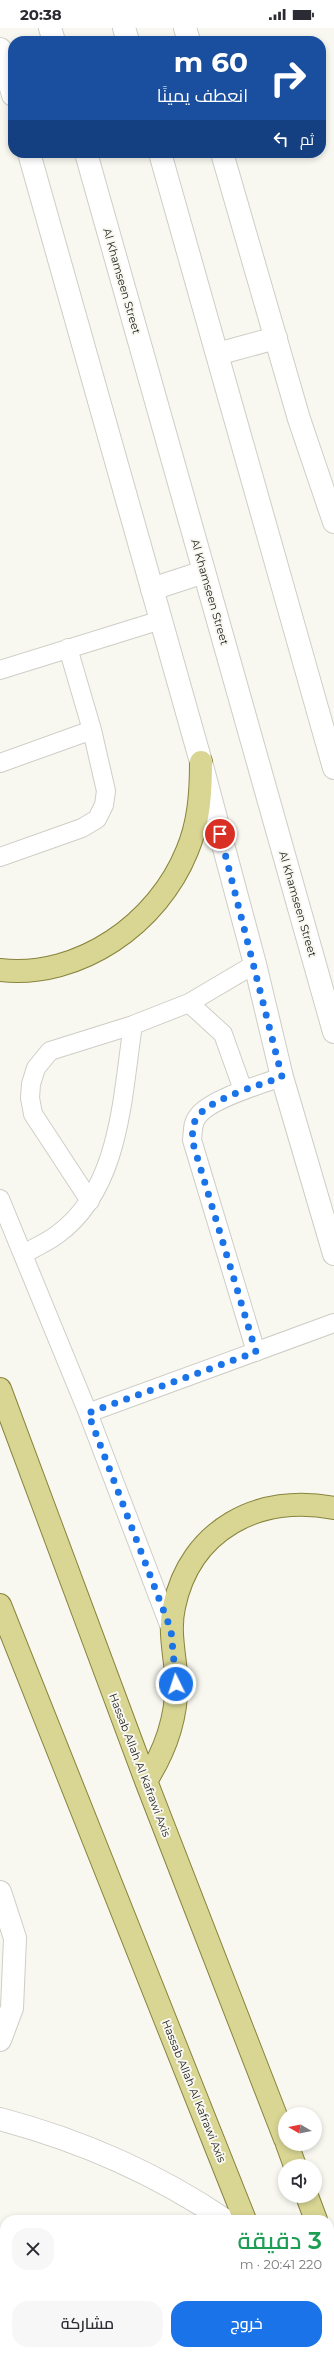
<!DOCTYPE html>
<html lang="ar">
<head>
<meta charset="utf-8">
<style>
	:root { --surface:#fff; --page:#f7f7f7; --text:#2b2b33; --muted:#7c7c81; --accent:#1a73e8 }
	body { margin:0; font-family:Montserrat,Cairo,sans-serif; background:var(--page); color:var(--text); direction:rtl; height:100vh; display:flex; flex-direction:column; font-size:15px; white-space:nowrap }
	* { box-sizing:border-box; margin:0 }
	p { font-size:13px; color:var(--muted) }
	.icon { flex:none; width:22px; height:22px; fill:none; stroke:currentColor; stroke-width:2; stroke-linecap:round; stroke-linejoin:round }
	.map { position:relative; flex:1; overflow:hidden; direction:ltr }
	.details { position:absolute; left:0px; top:2187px; width:334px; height:140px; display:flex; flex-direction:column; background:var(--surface); border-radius:16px 16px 0 0; box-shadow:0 2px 6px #0003; direction:rtl }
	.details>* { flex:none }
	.top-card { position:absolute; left:8px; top:8px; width:318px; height:122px; border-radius:16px; box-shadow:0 2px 6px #0003; direction:rtl; background:#1a4fa0; color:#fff; overflow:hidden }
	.needle { width:26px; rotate:279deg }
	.buttons { position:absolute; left:278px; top:2079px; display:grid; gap:8px }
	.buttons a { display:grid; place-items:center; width:44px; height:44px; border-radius:50%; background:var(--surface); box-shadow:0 2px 6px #0003; font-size:20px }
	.pin { position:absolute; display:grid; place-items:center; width:34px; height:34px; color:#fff; margin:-17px; border:2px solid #fff; border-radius:50%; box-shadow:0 1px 4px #0007 }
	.me { position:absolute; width:44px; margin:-22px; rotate:356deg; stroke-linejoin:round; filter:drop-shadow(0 0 3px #0008) }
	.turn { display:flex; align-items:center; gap:14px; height:84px; padding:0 12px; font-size:18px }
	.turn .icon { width:52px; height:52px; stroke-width:2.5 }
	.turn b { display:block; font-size:28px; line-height:34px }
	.then { display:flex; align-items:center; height:38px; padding:0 12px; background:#0003; gap:8px; font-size:15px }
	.round { display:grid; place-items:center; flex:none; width:42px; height:42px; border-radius:16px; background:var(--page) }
	.summary { display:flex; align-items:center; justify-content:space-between; height:68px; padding:0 12px }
	h1 { font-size:24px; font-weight:600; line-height:30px; color:#1e9e55 }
	.button { display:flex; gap:8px; margin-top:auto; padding:8px 12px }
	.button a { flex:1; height:46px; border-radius:16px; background:var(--accent); color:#fff; font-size:16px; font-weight:600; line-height:46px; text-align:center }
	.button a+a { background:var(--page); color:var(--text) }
	.status { display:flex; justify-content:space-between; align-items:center; height:28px; padding:0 20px; background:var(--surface); direction:ltr }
	.status svg { height:11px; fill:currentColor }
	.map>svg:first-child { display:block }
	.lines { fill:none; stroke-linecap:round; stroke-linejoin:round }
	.service-casing { stroke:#cecec7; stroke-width:20 }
	.minor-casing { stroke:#cecec7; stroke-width:24 }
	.tertiary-casing { stroke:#cecec7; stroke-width:24 }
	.secondary-casing { stroke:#cecec7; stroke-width:24 }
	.primary-casing { stroke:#88843c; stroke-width:24 }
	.service { stroke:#fff; stroke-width:18 }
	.minor { stroke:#fff; stroke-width:22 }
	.tertiary { stroke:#fff; stroke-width:22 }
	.secondary { stroke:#fff; stroke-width:22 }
	.primary { stroke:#d9d694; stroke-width:22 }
	.route { stroke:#1a73e8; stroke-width:7; stroke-dasharray:0 12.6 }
	.labels { text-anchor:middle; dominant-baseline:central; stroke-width:4; stroke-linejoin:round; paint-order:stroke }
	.street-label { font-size:11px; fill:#21201e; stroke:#f8f8f1 }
</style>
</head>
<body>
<div class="status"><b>20:38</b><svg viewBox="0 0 49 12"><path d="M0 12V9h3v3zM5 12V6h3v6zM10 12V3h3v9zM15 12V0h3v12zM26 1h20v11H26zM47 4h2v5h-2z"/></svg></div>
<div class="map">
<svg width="334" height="2327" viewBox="0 0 334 2327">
	<rect width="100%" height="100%" fill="#f8f8f1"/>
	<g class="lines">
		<!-- service casing -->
		<g class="service-casing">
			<path id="service" d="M 0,642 L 161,592
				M 0,735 L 92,702
				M 0,829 L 82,800 L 97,791 L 104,777 L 106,763 L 92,702 L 68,620
				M 189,975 L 223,1006 L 243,1062
				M 0,1171 L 88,1385 L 171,1602
				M 90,1173 L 33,1086 L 30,1070 L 31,1056 L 36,1040 L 50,1023 L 133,997 L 189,975 L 255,936
				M 24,1226 C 35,1219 48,1214 58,1206 C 121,1160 122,1067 133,997
				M 256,1324 L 192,1112 C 193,1104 192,1095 198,1088 C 210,1071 262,1056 282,1049
				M 88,1385 L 334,1295"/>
		</g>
		<!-- minor casing -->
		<g class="minor-casing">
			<path id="minor" d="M 185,0 L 189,13
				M 0,21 L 13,67
				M 29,125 L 201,734 L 255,936 L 282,1049 L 334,1226
				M 222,125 L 299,391 L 334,494"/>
		</g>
		<!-- tertiary casing -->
		<g class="tertiary-casing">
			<path id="tertiary" d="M 0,1864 L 15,1910 L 12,1980 L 0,2012
				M 0,2091 C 79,2112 157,2146 225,2192"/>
		</g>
		<!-- secondary casing -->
		<g class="secondary-casing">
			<path id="secondary" d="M 50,0 L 54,13
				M 124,0 L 128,13
				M 86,125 L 334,1004
				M 160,125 L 334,740
				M 217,326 L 276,310
				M 152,561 L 204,544"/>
		</g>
		<!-- primary casing -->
		<g class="primary-casing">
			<path id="primary" d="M 0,942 C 80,951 158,895 187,823 C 199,795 201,765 201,734
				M 0,1361 L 146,1753 L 285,2111
				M 0,1577 L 245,2192
				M 146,1753 C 167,1720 179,1685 176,1645 C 174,1623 169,1601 174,1579 C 190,1501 260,1465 334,1480
				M 287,2116 L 295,2138
				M 307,2168 L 316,2192
				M 329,2224 L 334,2237
				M 296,2322 L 298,2327"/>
		</g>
		<!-- service -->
		<use href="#service" class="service"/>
		<!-- minor -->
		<use href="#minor" class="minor"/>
		<!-- tertiary -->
		<use href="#tertiary" class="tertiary"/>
		<!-- secondary -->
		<use href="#secondary" class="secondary"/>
		<!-- primary -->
		<use href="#primary" class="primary"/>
	</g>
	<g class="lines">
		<!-- route -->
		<path class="route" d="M 176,1656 L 171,1602 L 88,1385 L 256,1324 L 192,1112 C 193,1104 192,1095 198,1088 C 210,1071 262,1056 282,1049 L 220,806"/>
	</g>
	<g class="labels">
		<!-- street labels -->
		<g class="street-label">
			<text transform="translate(122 253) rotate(74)">Al Khamseen Street</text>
			<text transform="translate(210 564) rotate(74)">Al Khamseen Street</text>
			<text transform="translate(298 876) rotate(74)">Al Khamseen Street</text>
			<text transform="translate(140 1737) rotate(69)">Hassab Allah Al Kafrawi Axis</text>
			<text transform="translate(194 2063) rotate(68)">Hassab Allah Al Kafrawi Axis</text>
		</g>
	</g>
</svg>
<div class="buttons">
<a><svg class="needle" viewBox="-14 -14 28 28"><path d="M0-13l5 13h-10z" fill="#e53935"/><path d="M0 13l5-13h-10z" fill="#7c7c81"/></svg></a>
<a><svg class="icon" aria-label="sound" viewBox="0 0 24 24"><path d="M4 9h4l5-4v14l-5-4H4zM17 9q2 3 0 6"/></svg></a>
</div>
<div class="pin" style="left:220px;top:806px;background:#d93025"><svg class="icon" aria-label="arrive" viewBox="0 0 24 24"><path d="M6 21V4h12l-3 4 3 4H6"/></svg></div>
<svg class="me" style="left:176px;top:1656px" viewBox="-20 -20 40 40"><circle r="17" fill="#1a73e8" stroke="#fff" stroke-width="3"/><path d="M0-11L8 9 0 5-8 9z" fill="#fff"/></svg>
<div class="top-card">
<div class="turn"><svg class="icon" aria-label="right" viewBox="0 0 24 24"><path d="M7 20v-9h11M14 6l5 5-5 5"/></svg><div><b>60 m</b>انعطف يمينًا</div></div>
<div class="then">ثم<svg class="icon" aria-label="left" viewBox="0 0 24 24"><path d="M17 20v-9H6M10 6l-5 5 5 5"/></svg></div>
</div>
<section class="details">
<div class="summary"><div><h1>3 دقيقة</h1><p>220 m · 20:41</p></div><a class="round"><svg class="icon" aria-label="close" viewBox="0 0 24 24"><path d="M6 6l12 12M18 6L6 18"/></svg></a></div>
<div class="button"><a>خروج</a><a>مشاركة</a></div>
</section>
</div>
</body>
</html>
